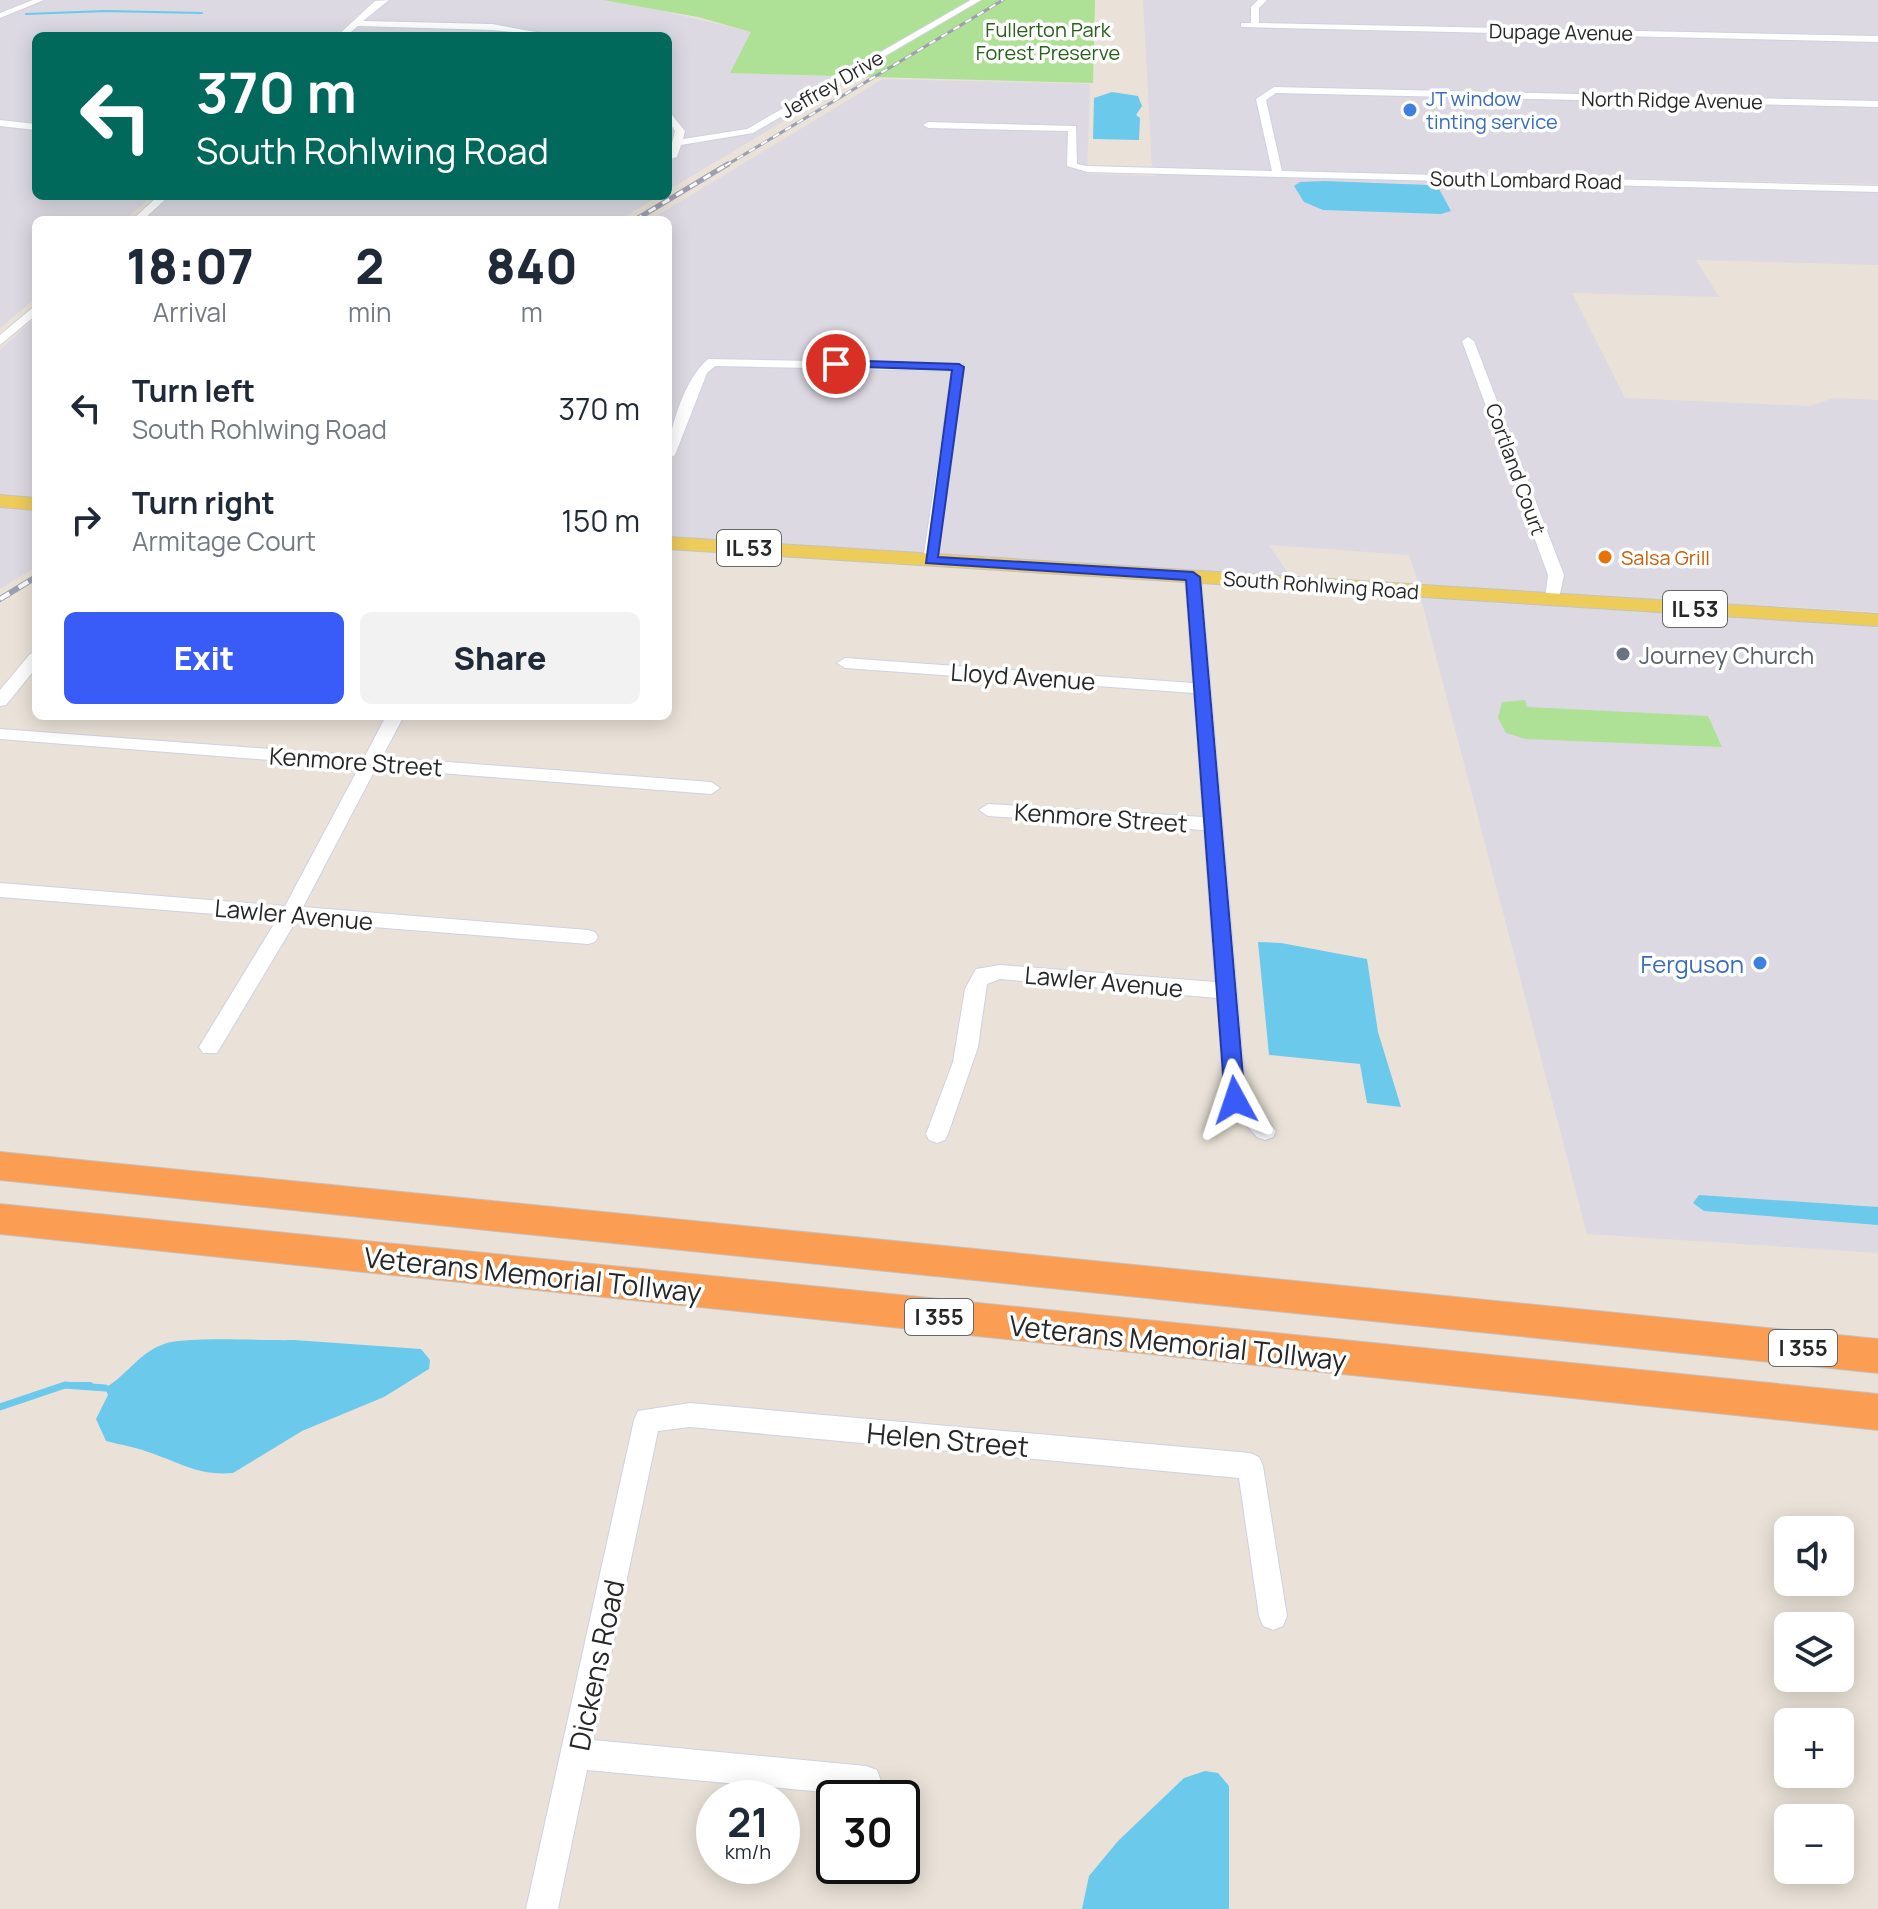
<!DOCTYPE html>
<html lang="en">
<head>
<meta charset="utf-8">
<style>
	:root { --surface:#fff; --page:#f2f2f3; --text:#1f2937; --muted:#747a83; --accent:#395bf7 }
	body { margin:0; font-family:Manrope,sans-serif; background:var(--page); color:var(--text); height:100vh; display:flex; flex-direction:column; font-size:30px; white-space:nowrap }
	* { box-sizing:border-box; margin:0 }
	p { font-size:26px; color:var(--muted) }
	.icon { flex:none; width:44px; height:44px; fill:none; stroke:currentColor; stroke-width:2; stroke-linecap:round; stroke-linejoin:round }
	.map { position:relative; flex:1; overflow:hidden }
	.side { position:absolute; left:32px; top:216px; width:640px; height:504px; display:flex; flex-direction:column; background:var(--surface); border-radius:12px; box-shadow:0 4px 20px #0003 }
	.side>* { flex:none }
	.guide { position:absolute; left:32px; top:32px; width:640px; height:168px; border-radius:12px; box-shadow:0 4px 20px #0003; background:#00695c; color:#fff; overflow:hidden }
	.controls { position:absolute; left:1774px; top:1516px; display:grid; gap:16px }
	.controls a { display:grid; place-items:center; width:80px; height:80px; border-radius:12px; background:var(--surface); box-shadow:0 4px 20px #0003; font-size:40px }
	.speed { position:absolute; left:696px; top:1780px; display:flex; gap:16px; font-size:40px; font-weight:700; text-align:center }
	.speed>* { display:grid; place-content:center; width:104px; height:104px; border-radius:50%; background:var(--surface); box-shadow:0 4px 20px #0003; line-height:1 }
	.speed small { font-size:20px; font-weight:400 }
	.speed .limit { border:4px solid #111; border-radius:12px; background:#fff; color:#111 }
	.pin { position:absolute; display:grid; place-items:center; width:68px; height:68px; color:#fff; margin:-34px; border:4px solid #fff; border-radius:50%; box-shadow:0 2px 8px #0007 }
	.me { position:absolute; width:88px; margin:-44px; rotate:355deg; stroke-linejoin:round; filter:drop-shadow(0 0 6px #0008) }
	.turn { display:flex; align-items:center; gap:28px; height:168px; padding:0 32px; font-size:36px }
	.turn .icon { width:104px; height:104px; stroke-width:2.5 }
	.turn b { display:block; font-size:56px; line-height:68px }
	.eta { display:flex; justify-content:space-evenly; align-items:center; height:136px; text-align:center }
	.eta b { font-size:48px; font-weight:800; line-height:56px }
	.primary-button { display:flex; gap:16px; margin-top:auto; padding:16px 32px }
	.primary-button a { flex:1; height:92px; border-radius:12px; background:var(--accent); color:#fff; font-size:32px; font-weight:800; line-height:92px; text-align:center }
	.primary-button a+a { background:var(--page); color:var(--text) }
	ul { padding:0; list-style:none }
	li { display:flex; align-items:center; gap:24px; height:112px; padding:0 32px }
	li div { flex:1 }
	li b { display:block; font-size:30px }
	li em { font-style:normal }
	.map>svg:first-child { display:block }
	.industrial { fill:#dcd9e2 }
	.green { fill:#aee095 }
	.water { fill:#6bc9ec }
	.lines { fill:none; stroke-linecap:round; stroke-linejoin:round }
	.stream-far2 { stroke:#6bc9ec; stroke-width:2 }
	.stream-far1 { stroke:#6bc9ec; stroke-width:6 }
	.stream { stroke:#6bc9ec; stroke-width:7 }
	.minor-casing { stroke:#ced1e0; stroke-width:2 }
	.major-casing { stroke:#c3c3c3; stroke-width:2 }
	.highway-casing { stroke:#c3c3c3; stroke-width:2 }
	.minor { fill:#fff; fill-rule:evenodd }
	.major { fill:#eecc5a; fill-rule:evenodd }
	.highway { fill:#fb9d52; fill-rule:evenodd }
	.rail-far2-casing { stroke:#9c9fb2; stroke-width:3 }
	.rail-far1-casing { stroke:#9c9fb2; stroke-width:5 }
	.rail-casing { stroke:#9c9fb2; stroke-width:6 }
	.rail-far2 { stroke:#fff; stroke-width:2; stroke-dasharray:7; stroke-linecap:butt }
	.rail-far1 { stroke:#fff; stroke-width:3; stroke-dasharray:8; stroke-linecap:butt }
	.rail { stroke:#fff; stroke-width:4; stroke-dasharray:11; stroke-linecap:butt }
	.route { fill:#395bf7; stroke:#253ba1; stroke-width:2 }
	.shop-dot { fill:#3f7fe0; stroke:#fff; stroke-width:3 }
	.food-dot { fill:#e8710a; stroke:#fff; stroke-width:3 }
	.worship-dot { fill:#6b7280; stroke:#fff; stroke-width:3 }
	.labels { text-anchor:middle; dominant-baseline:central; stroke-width:7; stroke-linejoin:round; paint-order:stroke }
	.far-park-label { font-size:20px; fill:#28611a; stroke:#fff }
	.far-street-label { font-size:20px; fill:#272727; stroke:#fff }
	.far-shop-label { font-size:20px; fill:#366cbe; stroke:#fff; text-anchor:start }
	.far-food-label { font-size:20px; fill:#c56008; stroke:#fff; text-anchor:start }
	.shield { fill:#fff; stroke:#686868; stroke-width:2 }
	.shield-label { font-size:22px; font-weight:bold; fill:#272727 }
	.worship-label { font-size:24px; fill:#5b616d; stroke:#fff; text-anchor:start }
	.street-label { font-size:24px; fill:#272727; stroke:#fff }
	.shop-label { font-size:24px; fill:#366cbe; stroke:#fff; text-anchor:end }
	.near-street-label { font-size:28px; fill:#272727; stroke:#fff }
</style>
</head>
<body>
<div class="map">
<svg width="1878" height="1909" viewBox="0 0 1878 1909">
	<rect width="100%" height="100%" fill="#eae2d8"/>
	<!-- industrial -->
	<path class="industrial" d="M 0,0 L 375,0 L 334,36 L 36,36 L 36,196 L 152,196 L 125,220 L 36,220 L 36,298 L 0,328 Z
		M 387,0 L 603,0 L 641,6 L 752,32 L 731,73 L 858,77 L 668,190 L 668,36 L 346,36 Z
		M 1143,0 L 1878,0 L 1878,184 L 1152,168 Z
		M 883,79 L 1090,84 L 1087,174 L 1156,176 L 1156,172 L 1878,190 L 1878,265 L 1696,260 L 1719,297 L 1572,293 L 1625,398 L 1810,406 L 1833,398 L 1878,400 L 1878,612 L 1419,586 L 1409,555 L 1269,545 L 1292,579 L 668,539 L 668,220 L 650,220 Z
		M 170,196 L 659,196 L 619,220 L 143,220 Z
		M 36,317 L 36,498 L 0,496 L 0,350 Z
		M 0,506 L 36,508 L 36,567 L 0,589 Z
		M 1420,595 L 1878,624 L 1878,1253 L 1587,1234 Z"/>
	<!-- green -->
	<path class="green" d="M 603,0 L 1095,0 L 1093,83 L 730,73 L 751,32 L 698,17 Z
		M 1525,700 L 1527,707 L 1708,716 L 1722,747 L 1526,739 L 1506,733 L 1498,718 L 1502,702 Z"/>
	<!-- water -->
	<path class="water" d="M 1112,92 L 1138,96 L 1142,106 L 1136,115 L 1140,118 L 1139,140 L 1093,139 L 1094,98 Z
		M 1324,181 L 1429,185 L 1438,187 L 1451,211 L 1441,214 L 1323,210 L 1304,202 L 1294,186 L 1300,182 Z
		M 1258,942 L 1281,943 L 1367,959 L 1378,1032 L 1401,1107 L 1367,1103 L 1360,1064 L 1269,1055 Z
		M 1699,1195 L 1878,1207 L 1878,1225 L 1704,1211 L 1693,1203 Z
		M 294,1340 L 421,1349 L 430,1360 L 429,1369 L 384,1397 L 302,1431 L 233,1473 C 201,1476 182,1464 154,1454 C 139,1448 122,1445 106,1441 L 96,1419 L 108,1395 L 105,1388 C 126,1376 140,1352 164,1344 C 188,1336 264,1341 294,1340 Z
		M 1205,1771 L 1218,1773 L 1229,1786 L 1229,1909 L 1082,1909 L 1089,1876 L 1118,1841 L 1184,1778 Z"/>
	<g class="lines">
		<!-- stream-far2 -->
		<path class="stream-far2" d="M 26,14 L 105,11 L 202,13"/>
		<!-- stream-far1 -->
		<path class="stream-far1" d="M 70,1385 L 90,1385"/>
		<!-- stream -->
		<path class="stream" d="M 0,1407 L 65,1385 L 105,1388"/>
		<!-- minor casing -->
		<g class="minor-casing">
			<path id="minor" d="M 33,0 L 44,0 L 0,18 L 0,13 Z
				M 389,0 L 363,21 L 492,24 L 558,36 L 492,30 L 358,26 L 346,36 L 337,36 L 375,1 Z
				M 971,0 L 981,0 L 753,133 L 681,145 L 677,157 L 668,160 L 675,131 L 668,120 L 668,110 L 685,131 L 683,139 L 747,129 Z
				M 1258,0 L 1267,0 L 1259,8 L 1259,23 L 1878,36 L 1878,42 L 1241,27 L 1241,23 L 1251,23 L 1251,7 Z
				M 1274,87 L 1878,101 L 1878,107 L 1276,93 L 1266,100 L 1282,171 L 1878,186 L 1878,192 L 1087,172 L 1067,166 L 1068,131 L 928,128 L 923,125 L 928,122 L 1076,126 L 1077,164 L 1087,166 L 1272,171 L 1256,99 Z
				M 0,120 L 36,124 L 36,130 L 0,126 Z
				M 158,196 L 169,196 L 143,220 L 132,220 Z
				M 36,305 L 36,315 L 0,345 L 0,335 Z
				M 1468,337 L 1474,341 L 1564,575 L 1558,603 L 1553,605 L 1545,600 L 1548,575 L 1462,341 Z
				M 708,359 L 963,364 L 936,563 L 931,565 L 923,560 L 952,371 L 715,366 L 707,373 L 675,455 L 668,459 C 668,430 685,378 708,359 Z
				M 1193,572 L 1201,577 L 1246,1097 L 1276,1131 L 1273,1137 L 1265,1140 L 1257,1137 L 1224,1100 L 1217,998 L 1000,979 L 987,984 L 978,1047 L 948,1134 L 945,1140 L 937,1143 L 929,1140 L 926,1134 L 953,1062 L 965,989 L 976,969 L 1000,965 L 1215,982 L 1204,830 L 988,816 L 979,810 L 988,804 L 1203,817 L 1194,693 L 845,668 L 837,663 L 845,658 L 1193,683 L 1185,577 Z
				M 36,652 L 36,668 L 6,705 L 0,706 L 0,690 L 30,654 Z
				M 386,716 L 404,716 L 382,757 L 711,782 L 720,788 L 711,794 L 376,768 L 303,907 L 588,930 L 595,932 L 598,937 L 595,942 L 588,944 L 296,921 L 217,1053 L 203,1053 L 199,1047 L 277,919 L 0,897 L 0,883 L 285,906 L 359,767 L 0,739 L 0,729 L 365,756 Z
				M 690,1403 L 1250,1453 L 1259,1457 L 1263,1466 L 1287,1616 L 1283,1626 L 1273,1630 L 1263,1626 L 1259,1616 L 1239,1478 L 690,1427 L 658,1431 L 593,1740 L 866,1766 L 877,1770 L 881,1781 L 877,1792 L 866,1796 L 587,1770 L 558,1909 L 526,1909 L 634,1420 L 638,1411 Z"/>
		</g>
		<!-- major casing -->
		<g class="major-casing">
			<path id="major" d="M 0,495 L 36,498 L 36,510 L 0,507 Z
				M 668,537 L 1878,614 L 1878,626 L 668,549 Z"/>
		</g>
		<!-- highway casing -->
		<g class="highway-casing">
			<path id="highway" d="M 0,1152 L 1878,1339 L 1878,1373 L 0,1180 Z
				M 0,1204 L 1878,1394 L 1878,1430 L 0,1234 Z"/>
		</g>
		<!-- minor -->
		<use href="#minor" class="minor"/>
		<!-- major -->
		<use href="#major" class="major"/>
		<!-- highway -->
		<use href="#highway" class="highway"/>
		<!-- rail-far2 casing -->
		<g class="rail-far2-casing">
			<path id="rail-far2" d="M 725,166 L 1003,0"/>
		</g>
		<!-- rail-far1 casing -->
		<g class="rail-far1-casing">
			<path id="rail-far1" d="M 635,220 L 728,164"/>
		</g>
		<!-- rail casing -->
		<g class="rail-casing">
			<path id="rail" d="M 0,599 L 36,577"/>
		</g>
		<!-- rail-far2 -->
		<use href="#rail-far2" class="rail-far2"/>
		<!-- rail-far1 -->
		<use href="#rail-far1" class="rail-far1"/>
		<!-- rail -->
		<use href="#rail" class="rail"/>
	</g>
	<!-- route -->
	<path class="route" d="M 836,360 L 959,364 L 964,367 L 938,557 L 1193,572 L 1200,577 L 1245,1100 L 1242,1105 L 1228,1105 L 1225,1100 L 1186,580 L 926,563 L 952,370 L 832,366 L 832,361 Z"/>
	<!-- markers -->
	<g class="shop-dot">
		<circle cx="1410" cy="110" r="8"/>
		<circle cx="1760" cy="963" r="8"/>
	</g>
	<circle class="food-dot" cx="1605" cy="557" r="8"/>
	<circle class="worship-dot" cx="1623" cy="654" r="8"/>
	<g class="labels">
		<!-- far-park labels -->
		<g class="far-park-label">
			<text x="1048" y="29">Fullerton Park<tspan x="1048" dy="23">Forest Preserve</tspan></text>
		</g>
		<!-- far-street labels -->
		<g class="far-street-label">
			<text transform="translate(1561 32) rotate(1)">Dupage Avenue</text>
			<text transform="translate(832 84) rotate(-30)">Jeffrey Drive</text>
			<text transform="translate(1672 100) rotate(1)">North Ridge Avenue</text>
			<text transform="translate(1526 180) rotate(1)">South Lombard Road</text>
			<text transform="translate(1516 469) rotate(70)">Cortland Court</text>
			<text transform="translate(1321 585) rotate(4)">South Rohlwing Road</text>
		</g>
		<!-- far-shop labels -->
		<g class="far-shop-label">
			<text x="1426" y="98">JT window<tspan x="1426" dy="23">tinting service</tspan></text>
		</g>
		<!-- far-food labels -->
		<g class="far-food-label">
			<text x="1621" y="557">Salsa Grill</text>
		</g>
		<!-- shield labels -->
		<g class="shield">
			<rect x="717" y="530" width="64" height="36" rx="6"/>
			<rect x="1663" y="591" width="64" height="36" rx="6"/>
			<rect x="905" y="1299" width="68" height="36" rx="6"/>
			<rect x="1769" y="1330" width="68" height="36" rx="6"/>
		</g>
		<g class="shield-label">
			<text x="749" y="548">IL 53</text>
			<text x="1695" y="609">IL 53</text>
			<text x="939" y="1317">I 355</text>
			<text x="1803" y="1348">I 355</text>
		</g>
		<!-- worship labels -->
		<g class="worship-label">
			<text x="1639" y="654">Journey Church</text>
		</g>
		<!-- street labels -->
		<g class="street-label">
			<text transform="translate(1023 676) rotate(4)">Lloyd Avenue</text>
			<text transform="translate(356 761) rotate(4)">Kenmore Street</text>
			<text transform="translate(1101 817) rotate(4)">Kenmore Street</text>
			<text transform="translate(294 914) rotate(5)">Lawler Avenue</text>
			<text transform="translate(1104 981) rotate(5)">Lawler Avenue</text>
		</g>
		<!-- shop labels -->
		<g class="shop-label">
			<text x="1744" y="963">Ferguson</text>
		</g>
		<!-- near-street labels -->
		<g class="near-street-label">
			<text transform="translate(533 1274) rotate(6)">Veterans Memorial Tollway</text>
			<text transform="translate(1178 1342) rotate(6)">Veterans Memorial Tollway</text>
			<text transform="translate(948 1439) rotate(5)">Helen Street</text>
			<text transform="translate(596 1665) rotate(-78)">Dickens Road</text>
		</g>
	</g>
</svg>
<div class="controls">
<a><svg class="icon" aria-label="sound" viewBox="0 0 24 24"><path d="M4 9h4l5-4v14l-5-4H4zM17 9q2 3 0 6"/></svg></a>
<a><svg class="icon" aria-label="layers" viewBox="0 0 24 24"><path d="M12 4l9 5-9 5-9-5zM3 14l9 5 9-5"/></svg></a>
<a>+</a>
<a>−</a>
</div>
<div class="speed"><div>21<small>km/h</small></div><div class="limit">30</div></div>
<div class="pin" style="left:836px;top:364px;background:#d93025"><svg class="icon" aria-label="arrive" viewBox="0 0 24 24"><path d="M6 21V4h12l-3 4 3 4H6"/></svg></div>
<svg class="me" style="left:1235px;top:1100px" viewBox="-20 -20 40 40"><path d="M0-17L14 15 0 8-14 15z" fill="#395bf7" stroke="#fff" stroke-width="4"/></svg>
<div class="guide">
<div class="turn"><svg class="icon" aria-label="left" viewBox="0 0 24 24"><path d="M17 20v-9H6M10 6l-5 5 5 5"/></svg><div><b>370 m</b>South Rohlwing Road</div></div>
</div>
<section class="side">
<div class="eta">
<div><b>18:07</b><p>Arrival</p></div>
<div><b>2</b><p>min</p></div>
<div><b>840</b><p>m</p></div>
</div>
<ul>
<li><svg class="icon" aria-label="left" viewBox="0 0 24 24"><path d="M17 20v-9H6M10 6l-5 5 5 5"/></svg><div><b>Turn left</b><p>South Rohlwing Road</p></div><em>370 m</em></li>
<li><svg class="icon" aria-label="right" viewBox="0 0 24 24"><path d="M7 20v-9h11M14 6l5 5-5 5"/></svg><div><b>Turn right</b><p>Armitage Court</p></div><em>150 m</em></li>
</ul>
<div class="primary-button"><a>Exit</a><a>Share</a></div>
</section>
</div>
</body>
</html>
